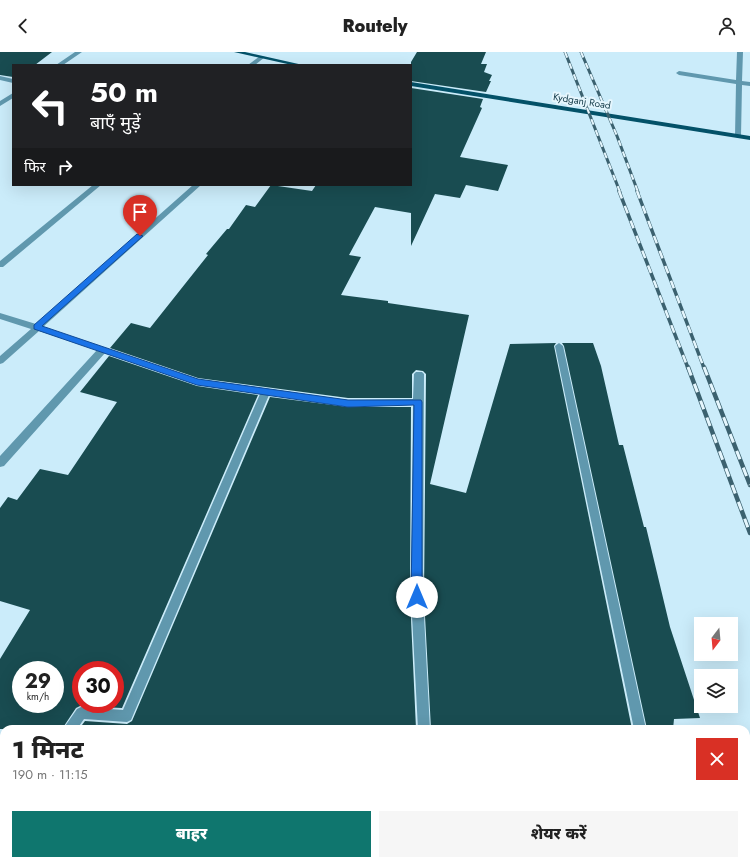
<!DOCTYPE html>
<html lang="hi">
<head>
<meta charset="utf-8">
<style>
	:root { --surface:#fff; --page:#f6f6f6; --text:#222; --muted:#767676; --accent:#0f766e }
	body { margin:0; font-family:Jost,"Noto Sans Devanagari",sans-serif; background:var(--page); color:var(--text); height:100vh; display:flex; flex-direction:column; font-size:15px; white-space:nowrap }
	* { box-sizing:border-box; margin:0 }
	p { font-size:13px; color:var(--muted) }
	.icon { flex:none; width:22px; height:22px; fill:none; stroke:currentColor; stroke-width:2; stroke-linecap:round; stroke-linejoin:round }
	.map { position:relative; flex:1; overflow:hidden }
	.details { position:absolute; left:0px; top:673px; width:750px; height:140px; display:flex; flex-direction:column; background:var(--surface); border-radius:12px 12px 0 0; box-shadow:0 4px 16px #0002 }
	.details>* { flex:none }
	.banner { position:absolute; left:12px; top:12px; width:400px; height:122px; border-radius:0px; box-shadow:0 4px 16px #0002; background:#202124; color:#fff; overflow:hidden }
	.needle { width:26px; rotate:196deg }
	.fabs { position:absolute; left:694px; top:565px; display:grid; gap:8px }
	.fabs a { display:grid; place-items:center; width:44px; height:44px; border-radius:0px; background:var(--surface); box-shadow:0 4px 16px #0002; font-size:20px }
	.speed { position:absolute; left:12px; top:609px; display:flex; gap:8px; font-size:20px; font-weight:700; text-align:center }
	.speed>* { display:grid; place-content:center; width:52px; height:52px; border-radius:50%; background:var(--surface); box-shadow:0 4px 16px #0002; line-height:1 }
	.speed small { font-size:10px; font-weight:400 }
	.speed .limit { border:6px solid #d22; background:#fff; color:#111 }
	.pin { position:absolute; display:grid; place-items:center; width:34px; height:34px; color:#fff; margin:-41px -17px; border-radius:50% 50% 50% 0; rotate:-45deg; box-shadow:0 0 4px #0007 }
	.pin .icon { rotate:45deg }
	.me { position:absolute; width:44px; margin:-22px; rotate:0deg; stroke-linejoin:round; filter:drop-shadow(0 0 3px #0008) }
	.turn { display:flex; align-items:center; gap:14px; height:84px; padding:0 12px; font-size:18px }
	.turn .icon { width:52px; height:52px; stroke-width:2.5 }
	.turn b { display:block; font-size:28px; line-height:34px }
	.then { display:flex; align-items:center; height:38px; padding:0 12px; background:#0003; gap:8px; font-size:15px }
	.round { display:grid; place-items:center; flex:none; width:42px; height:42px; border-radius:0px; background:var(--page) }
	.summary { display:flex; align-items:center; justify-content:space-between; height:68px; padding:0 12px }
	h1 { font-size:24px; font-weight:800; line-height:30px }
	.primary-button { display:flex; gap:8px; margin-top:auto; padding:8px 12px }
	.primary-button a { flex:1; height:46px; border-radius:0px; background:var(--accent); color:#fff; font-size:16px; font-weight:800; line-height:46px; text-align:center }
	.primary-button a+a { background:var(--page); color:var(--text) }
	header { display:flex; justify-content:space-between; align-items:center; height:52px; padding:0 12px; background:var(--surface); font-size:18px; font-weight:800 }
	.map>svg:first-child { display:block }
	.building { fill:#194c51; fill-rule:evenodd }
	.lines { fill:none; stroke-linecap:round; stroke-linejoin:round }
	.minor { fill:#6098ae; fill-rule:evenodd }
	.major { fill:#035168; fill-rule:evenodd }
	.rail-far2-casing { stroke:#3b616f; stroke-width:3 }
	.rail-far1-casing { stroke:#3b616f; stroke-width:3.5 }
	.rail-casing { stroke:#3b616f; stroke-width:4.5 }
	.rail-far2 { stroke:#e5f6fd; stroke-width:2; stroke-dasharray:6; stroke-linecap:butt }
	.rail-far1 { stroke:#e5f6fd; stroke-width:2.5; stroke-dasharray:8; stroke-linecap:butt }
	.rail { stroke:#e5f6fd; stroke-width:3; stroke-dasharray:9; stroke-linecap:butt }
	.route { fill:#1a73e8; stroke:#114b97 }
	.labels { text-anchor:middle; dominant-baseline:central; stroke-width:4; stroke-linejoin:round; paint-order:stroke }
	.far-street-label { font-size:10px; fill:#133a48; stroke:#e5f6fd }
</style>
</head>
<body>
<header><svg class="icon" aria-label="back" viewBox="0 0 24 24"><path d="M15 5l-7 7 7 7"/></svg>Routely<svg class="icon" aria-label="person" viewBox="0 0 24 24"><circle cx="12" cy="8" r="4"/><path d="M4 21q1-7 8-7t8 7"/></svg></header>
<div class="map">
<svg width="750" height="813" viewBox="0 0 750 813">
	<rect width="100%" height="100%" fill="#cbecfa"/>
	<!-- building -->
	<path class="building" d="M 0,0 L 52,0 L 35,13 L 13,13 L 13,25 L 0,23 Z
		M 417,0 L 486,0 L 481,12 L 487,12 L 484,20 L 492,23 L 489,29 L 491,29 L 486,40 L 411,29 L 411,10 Z
		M 411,36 L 483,47 L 480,55 L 482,56 L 460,105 L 508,113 L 498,139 L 466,133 L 460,146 L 435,142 L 411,194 L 411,161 L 375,155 L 349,203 L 361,205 L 341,243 L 388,249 L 388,251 L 469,263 L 430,432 L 466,441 L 510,292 L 556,291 L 554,294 L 632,677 L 431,677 L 424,545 L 426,322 L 423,319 L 416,318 L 412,322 L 412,346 L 348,346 L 198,326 L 110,296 L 131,271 L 150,276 L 208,203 L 206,202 L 227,177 L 229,177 L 246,153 L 255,155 L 271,133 L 312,139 L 316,133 L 411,133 Z
		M 562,291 L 593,291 L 601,314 L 619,393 L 623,393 L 644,475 L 646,475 L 670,575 L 700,666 L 674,667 L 673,677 L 647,677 L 564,294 Z
		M 109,304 L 197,334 L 258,343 L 122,656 L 80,654 L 76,656 L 62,677 L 0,677 L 0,607 L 30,558 L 0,549 L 0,456 L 8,445 L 17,448 L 40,417 L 68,423 L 117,350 L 80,340 ZM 21,618 L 55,618 L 55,652 L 21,652 ZM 81,618 L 115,618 L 115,652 L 81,652 Z
		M 270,345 L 348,355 L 411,355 L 410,545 L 416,677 L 79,677 L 85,669 L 127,672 L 132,669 Z"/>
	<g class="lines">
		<!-- minor -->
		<path class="minor" d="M 75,0 L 82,0 L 63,13 L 56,13 Z
			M 737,0 L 743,0 L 742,29 L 750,30 L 750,34 L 742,33 L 741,84 L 738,86 L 735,84 L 736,32 L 679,23 L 676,21 L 679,19 L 736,28 Z
			M 260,4 L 265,5 L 255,13 L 248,13 Z
			M 0,24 L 13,27 L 13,31 L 0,28 Z
			M 13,41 L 13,46 L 0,54 L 0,49 Z
			M 93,133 L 101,133 L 3,215 L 0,215 L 0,209 Z
			M 193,133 L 201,133 L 43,275 L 198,327 L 348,348 L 413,347 L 414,322 L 416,320 L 422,320 L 424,322 L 423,545 L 430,677 L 418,677 L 411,545 L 413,353 L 348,354 L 269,343 L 131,668 L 127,670 L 84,667 L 77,677 L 63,677 L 77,657 L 81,655 L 123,658 L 260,342 L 197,333 L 105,301 L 4,414 L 0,415 L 0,404 L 97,298 L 39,279 L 3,311 L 0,312 L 0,304 L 31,277 L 0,267 L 0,261 L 36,272 Z
			M 559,291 L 563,294 L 646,677 L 634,677 L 555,294 Z
			M 4,756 L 4,774 L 0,776 L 0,758 Z
			M 648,809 L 673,809 L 675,813 L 650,813 Z"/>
		<!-- major -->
		<path class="major" d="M 234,0 L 245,0 L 303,13 L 292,13 Z
			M 411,30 L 750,84 L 750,88 L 411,34 Z"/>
		<!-- rail-far2 casing -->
		<g class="rail-far2-casing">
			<path id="rail-far2" d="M 565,0 L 620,140
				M 581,0 L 617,84 L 638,140"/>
		</g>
		<!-- rail-far1 casing -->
		<g class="rail-far1-casing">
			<path id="rail-far1" d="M 619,139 L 688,316
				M 637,139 L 704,316"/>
		</g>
		<!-- rail casing -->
		<g class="rail-casing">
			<path id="rail" d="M 688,315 L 750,481
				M 704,315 L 750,433"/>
		</g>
		<!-- rail-far2 -->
		<use href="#rail-far2" class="rail-far2"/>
		<!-- rail-far1 -->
		<use href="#rail-far1" class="rail-far1"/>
		<!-- rail -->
		<use href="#rail" class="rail"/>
	</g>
	<!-- route -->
	<path class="route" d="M 137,182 L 143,184 L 42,274 L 198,327 L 348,348 L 421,348 L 422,350 L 422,545 L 420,548 L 417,550 L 413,548 L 411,545 L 414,353 L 348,355 L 197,333 L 34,277 L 34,273 Z"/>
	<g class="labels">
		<!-- far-street labels -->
		<g class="far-street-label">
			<text transform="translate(582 49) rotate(9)">Kydganj Road</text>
		</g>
	</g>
</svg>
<div class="fabs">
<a><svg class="needle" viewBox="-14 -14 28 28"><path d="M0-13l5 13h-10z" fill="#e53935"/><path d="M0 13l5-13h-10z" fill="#767676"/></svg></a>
<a><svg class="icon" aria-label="layers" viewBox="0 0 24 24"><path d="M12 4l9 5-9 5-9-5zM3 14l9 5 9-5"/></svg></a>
</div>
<div class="speed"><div>29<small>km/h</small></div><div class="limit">30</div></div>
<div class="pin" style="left:140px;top:184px;background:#d93025"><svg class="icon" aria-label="arrive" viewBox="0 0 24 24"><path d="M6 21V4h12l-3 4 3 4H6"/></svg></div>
<svg class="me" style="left:417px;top:545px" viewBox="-20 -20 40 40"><circle r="19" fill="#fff"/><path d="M0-13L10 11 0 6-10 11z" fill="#1a73e8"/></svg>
<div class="banner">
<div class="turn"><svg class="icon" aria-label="left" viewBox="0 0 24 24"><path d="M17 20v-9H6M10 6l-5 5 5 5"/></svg><div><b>50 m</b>बाएँ मुड़ें</div></div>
<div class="then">फिर<svg class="icon" aria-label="right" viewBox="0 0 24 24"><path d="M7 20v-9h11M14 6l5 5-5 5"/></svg></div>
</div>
<section class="details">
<div class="summary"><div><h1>1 मिनट</h1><p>190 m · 11:15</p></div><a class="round" style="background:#d93025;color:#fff"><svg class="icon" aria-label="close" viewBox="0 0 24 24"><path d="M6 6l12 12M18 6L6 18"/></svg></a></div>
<div class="primary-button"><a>बाहर</a><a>शेयर करें</a></div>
</section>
</div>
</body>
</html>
